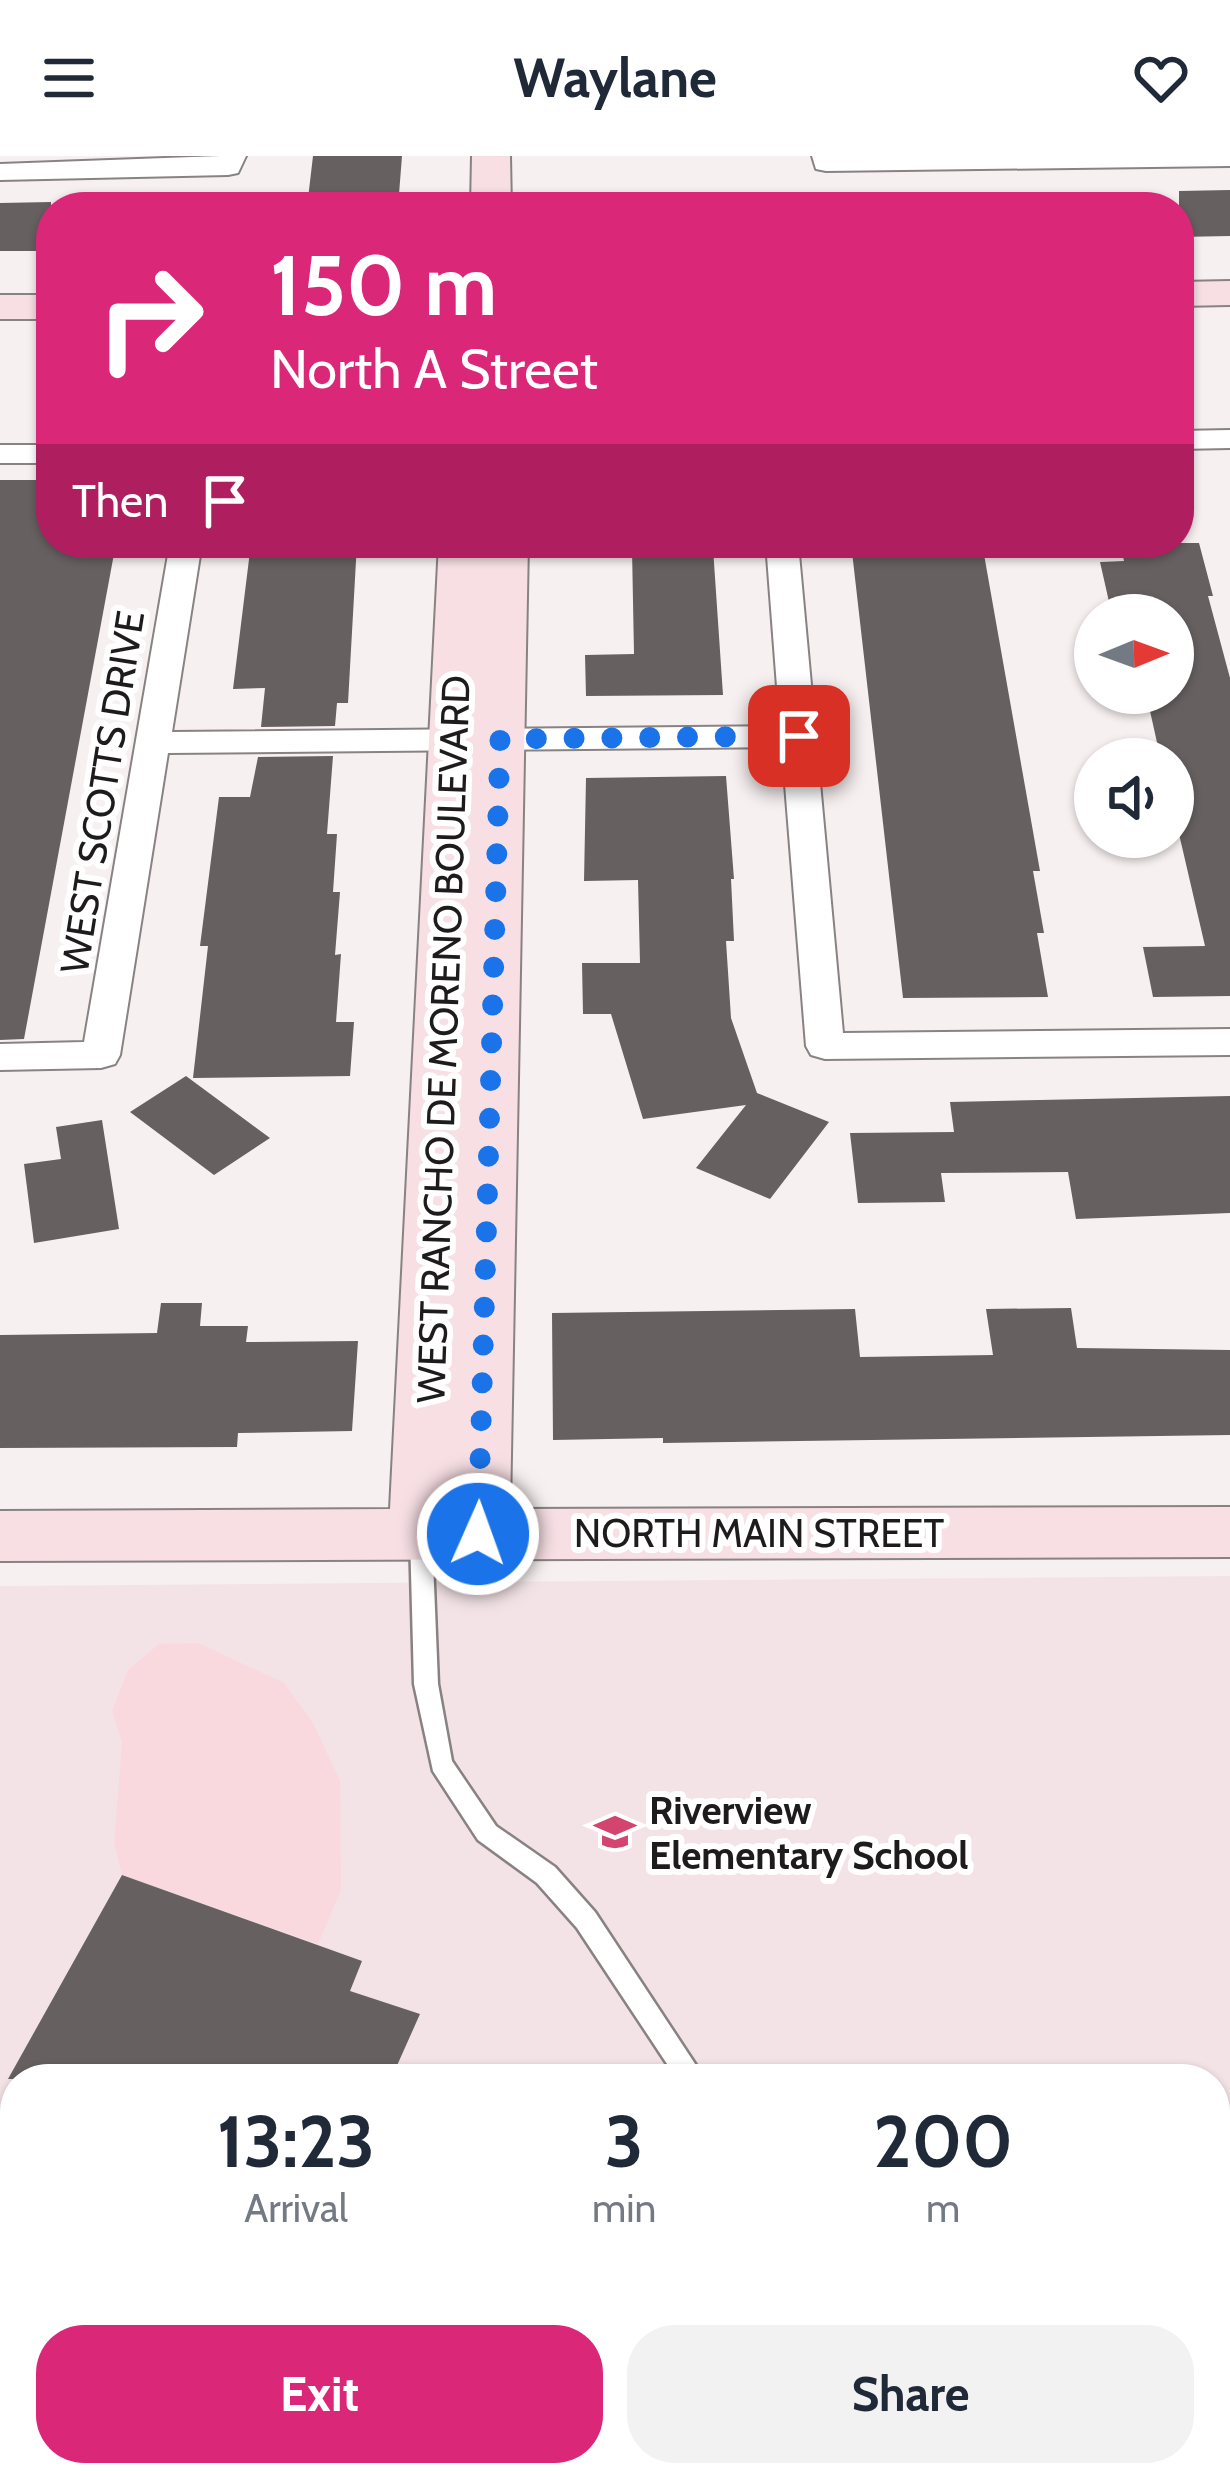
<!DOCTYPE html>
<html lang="en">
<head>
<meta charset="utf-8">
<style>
	:root { --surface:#fff; --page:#f2f2f3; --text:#1f2937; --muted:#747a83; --accent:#db2777 }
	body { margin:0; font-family:Cabin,sans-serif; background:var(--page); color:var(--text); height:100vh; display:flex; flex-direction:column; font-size:45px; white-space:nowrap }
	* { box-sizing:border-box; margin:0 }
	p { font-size:39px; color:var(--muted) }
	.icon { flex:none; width:66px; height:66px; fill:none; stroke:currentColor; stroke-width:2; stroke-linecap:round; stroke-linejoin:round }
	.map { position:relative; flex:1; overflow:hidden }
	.details { position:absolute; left:0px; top:1908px; width:1230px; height:423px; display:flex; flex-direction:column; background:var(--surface); border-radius:48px 48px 0 0; box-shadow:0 3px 9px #0004 }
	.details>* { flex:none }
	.hud { position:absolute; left:36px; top:36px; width:1158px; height:366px; border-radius:48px; box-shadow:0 3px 9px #0004; background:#db2777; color:#fff; overflow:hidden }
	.needle { width:78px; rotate:89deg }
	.fabs { position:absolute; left:1074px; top:438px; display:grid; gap:24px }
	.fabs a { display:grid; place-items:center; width:120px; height:120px; border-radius:50%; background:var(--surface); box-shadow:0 3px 9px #0004; font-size:60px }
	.pin { position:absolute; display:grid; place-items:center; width:102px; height:102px; color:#fff; margin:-51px; border-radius:24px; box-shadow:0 6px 18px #0006 }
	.me { position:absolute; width:132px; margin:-66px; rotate:2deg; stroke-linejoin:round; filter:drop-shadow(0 0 9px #0008) }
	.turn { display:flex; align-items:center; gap:42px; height:252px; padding:0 36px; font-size:54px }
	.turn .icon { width:156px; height:156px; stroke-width:2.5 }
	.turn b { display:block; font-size:84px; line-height:102px }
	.then { display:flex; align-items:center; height:114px; padding:0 36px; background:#0003; gap:24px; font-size:45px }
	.eta { display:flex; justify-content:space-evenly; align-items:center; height:204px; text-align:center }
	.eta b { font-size:72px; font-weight:700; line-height:84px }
	.button { display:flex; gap:24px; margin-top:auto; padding:24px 36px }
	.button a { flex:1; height:138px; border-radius:48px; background:var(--accent); color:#fff; font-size:48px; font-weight:700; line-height:138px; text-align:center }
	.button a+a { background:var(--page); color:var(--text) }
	header { display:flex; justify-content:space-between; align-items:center; height:156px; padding:0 36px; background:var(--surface); font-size:54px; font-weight:700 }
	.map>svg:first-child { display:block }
	.built { fill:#f3e3e6; fill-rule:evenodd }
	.green { fill:#f9d9de }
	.building { fill:#666061 }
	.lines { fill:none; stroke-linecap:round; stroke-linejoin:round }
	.lane-casing { stroke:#888283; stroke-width:5 }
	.street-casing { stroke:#888283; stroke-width:4 }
	.secondary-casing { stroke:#888283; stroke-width:4 }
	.lane { fill:#fff; fill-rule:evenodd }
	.street { fill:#fff; fill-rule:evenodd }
	.secondary { fill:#f7dfe4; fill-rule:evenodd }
	.route { stroke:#1a73e8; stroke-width:21; stroke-dasharray:0 37.8 }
	.labels { text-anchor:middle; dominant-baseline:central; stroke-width:12; stroke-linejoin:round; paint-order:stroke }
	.street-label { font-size:39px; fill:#1d1b1b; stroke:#fff }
	.poi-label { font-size:39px; font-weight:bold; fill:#1d1b1b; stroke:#fff; text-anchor:start }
</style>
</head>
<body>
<header><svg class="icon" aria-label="menu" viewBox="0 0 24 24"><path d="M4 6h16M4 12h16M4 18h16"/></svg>Waylane<svg class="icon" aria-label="heart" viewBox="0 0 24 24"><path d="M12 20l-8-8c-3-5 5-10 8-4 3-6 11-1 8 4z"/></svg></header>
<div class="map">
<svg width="1230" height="2330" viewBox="0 0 1230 2330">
	<rect width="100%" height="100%" fill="#f7f0f1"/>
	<!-- built -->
	<path class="built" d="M 1230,1420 L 1230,2330 L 0,2330 L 0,1430 ZM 15,1923 L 1215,1923 L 1215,2316 L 15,2316 Z"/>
	<!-- green -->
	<path class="green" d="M 198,1487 L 284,1527 L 313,1567 L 340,1625 L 341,1734 L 318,1788 L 122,1719 L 114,1687 L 122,1586 L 112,1555 L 128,1514 L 159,1488 Z"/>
	<!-- building -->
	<path class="building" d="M 313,0 L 402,0 L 398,51 L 307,51 Z
		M 1230,34 L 1230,80 L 1179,81 L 1179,35 Z
		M 51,46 L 51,95 L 0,95 L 0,47 Z
		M 0,324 L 51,324 L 51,387 L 116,387 L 24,883 L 0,884 Z
		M 251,387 L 357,387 L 348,547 L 337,547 L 335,570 L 261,571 L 265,532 L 233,533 Z
		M 851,387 L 982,387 L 1040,715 L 1033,715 L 1044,777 L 1037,777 L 1048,841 L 903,842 Z
		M 1120,387 L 1199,387 L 1213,440 L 1208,440 L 1230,522 L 1230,840 L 1153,841 L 1143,791 L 1205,790 L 1173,652 L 1173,600 L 1160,600 L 1146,537 L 1173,537 L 1173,459 L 1112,459 L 1100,406 L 1124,405 Z
		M 713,392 L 723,539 L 586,540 L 585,499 L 634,498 L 632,393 Z
		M 333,600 L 327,678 L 337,678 L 333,736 L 340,736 L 335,799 L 341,798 L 336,866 L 354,866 L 350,920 L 193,922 L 208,790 L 200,790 L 219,641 L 250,641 L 258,601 Z
		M 726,620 L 734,723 L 731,723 L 734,785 L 726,785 L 731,862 L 757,937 L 829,966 L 770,1043 L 696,1012 L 746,949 L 643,963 L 611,858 L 583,858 L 582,807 L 640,807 L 638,724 L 584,725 L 586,622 Z
		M 186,920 L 270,982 L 214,1019 L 130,956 Z
		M 1230,940 L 1230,1057 L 1076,1063 L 1068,1016 L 941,1017 L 945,1046 L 858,1047 L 850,977 L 954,976 L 950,946 Z
		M 102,964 L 119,1073 L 34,1087 L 24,1008 L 61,1003 L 56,971 Z
		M 161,1147 L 202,1147 L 200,1170 L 248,1170 L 246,1186 L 358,1185 L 352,1275 L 238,1277 L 237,1291 L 0,1292 L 0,1179 L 157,1177 Z
		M 1071,1152 L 1077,1192 L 1230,1194 L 1230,1279 L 663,1287 L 663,1282 L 553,1284 L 552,1157 L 855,1153 L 860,1201 L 993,1199 L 986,1153 Z
		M 122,1719 L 362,1805 L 350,1835 L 420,1858 L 391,1923 L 8,1923 Z"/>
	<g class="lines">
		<!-- lane casing -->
		<g class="lane-casing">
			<path id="lane" d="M 421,1370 L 429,1373 L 432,1379 L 438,1528 L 452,1605 L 496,1670 L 555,1711 L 595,1756 L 705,1923 L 677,1923 L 577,1772 L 537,1727 L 478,1684 L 433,1615 L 414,1528 L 410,1379 L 413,1373 Z
				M 0,2294 C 12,2299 15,2303 15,2316 L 24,2316 L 31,2330 L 0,2330 Z
				M 1093,2316 L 1213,2316 L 1222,2320 L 1226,2330 L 1106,2330 L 1097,2326 Z"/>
		</g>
		<!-- street casing -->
		<g class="street-casing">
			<path id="street" d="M 220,0 L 246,0 L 238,17 L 228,19 L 0,24 L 0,8 Z
				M 812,0 L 1230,0 L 1230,10 L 826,15 L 816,13 Z
				M 1230,274 L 1230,292 L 1179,293 L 1179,275 Z
				M 0,289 L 51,289 L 51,307 L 0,307 Z
				M 170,387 L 202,387 L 172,576 L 780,570 L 766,387 L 798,387 L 843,877 L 1230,873 L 1230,899 L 825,903 L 811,899 L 806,890 L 782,591 L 168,597 L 120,899 L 115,908 L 101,912 L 0,914 L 0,888 L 84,886 Z"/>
		</g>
		<!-- secondary casing -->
		<g class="secondary-casing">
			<path id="secondary" d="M 472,0 L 510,0 L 511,51 L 471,51 Z
				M 1230,125 L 1230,149 L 1179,150 L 1179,126 Z
				M 0,139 L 51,139 L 51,163 L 0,163 Z
				M 439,387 L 528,387 L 510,1353 L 1230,1351 L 1230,1401 L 0,1405 L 0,1355 L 390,1353 Z"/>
		</g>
		<!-- lane -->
		<use href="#lane" class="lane"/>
		<!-- street -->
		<use href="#street" class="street"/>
		<!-- secondary -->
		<use href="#secondary" class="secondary"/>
	</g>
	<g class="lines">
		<!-- route -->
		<path class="route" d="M 478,1378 L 500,583 L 799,580"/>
	</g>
	<!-- icons -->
	<defs>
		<g id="school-bare" transform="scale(3.24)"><path d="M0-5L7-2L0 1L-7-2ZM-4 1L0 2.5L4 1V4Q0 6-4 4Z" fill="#d3446e" stroke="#fff" stroke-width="2.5" paint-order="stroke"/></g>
	</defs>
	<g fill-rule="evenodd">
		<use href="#school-bare" x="615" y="1676"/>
	</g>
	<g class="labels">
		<!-- street labels -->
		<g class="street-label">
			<text transform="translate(102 636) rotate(-81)">WEST SCOTTS DRIVE</text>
			<text transform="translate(443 883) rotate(-88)">WEST RANCHO DE MORENO BOULEVARD</text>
			<text x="759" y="1377">NORTH MAIN STREET</text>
		</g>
		<!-- poi labels -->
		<g class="poi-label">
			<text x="649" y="1654">Riverview<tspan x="649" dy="45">Elementary School</tspan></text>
		</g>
	</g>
</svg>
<div class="fabs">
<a><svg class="needle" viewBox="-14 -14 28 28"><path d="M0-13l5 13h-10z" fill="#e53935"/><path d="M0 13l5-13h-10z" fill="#747a83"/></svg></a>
<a><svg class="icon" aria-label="sound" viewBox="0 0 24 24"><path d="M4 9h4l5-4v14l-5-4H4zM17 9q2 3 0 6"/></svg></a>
</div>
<div class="pin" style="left:799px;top:580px;background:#d93025"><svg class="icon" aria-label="arrive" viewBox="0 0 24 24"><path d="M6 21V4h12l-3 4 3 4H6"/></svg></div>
<svg class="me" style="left:478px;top:1378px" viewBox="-20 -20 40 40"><circle r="17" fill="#1a73e8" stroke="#fff" stroke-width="3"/><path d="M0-11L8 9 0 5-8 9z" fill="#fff"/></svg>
<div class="hud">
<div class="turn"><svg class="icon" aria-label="right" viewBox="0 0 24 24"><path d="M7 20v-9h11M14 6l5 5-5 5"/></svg><div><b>150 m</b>North A Street</div></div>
<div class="then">Then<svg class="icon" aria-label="arrive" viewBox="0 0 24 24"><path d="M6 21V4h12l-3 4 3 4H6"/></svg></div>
</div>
<section class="details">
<div class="eta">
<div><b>13:23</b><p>Arrival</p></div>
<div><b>3</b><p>min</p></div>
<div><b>200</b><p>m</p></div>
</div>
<div class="button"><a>Exit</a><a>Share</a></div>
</section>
</div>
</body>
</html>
